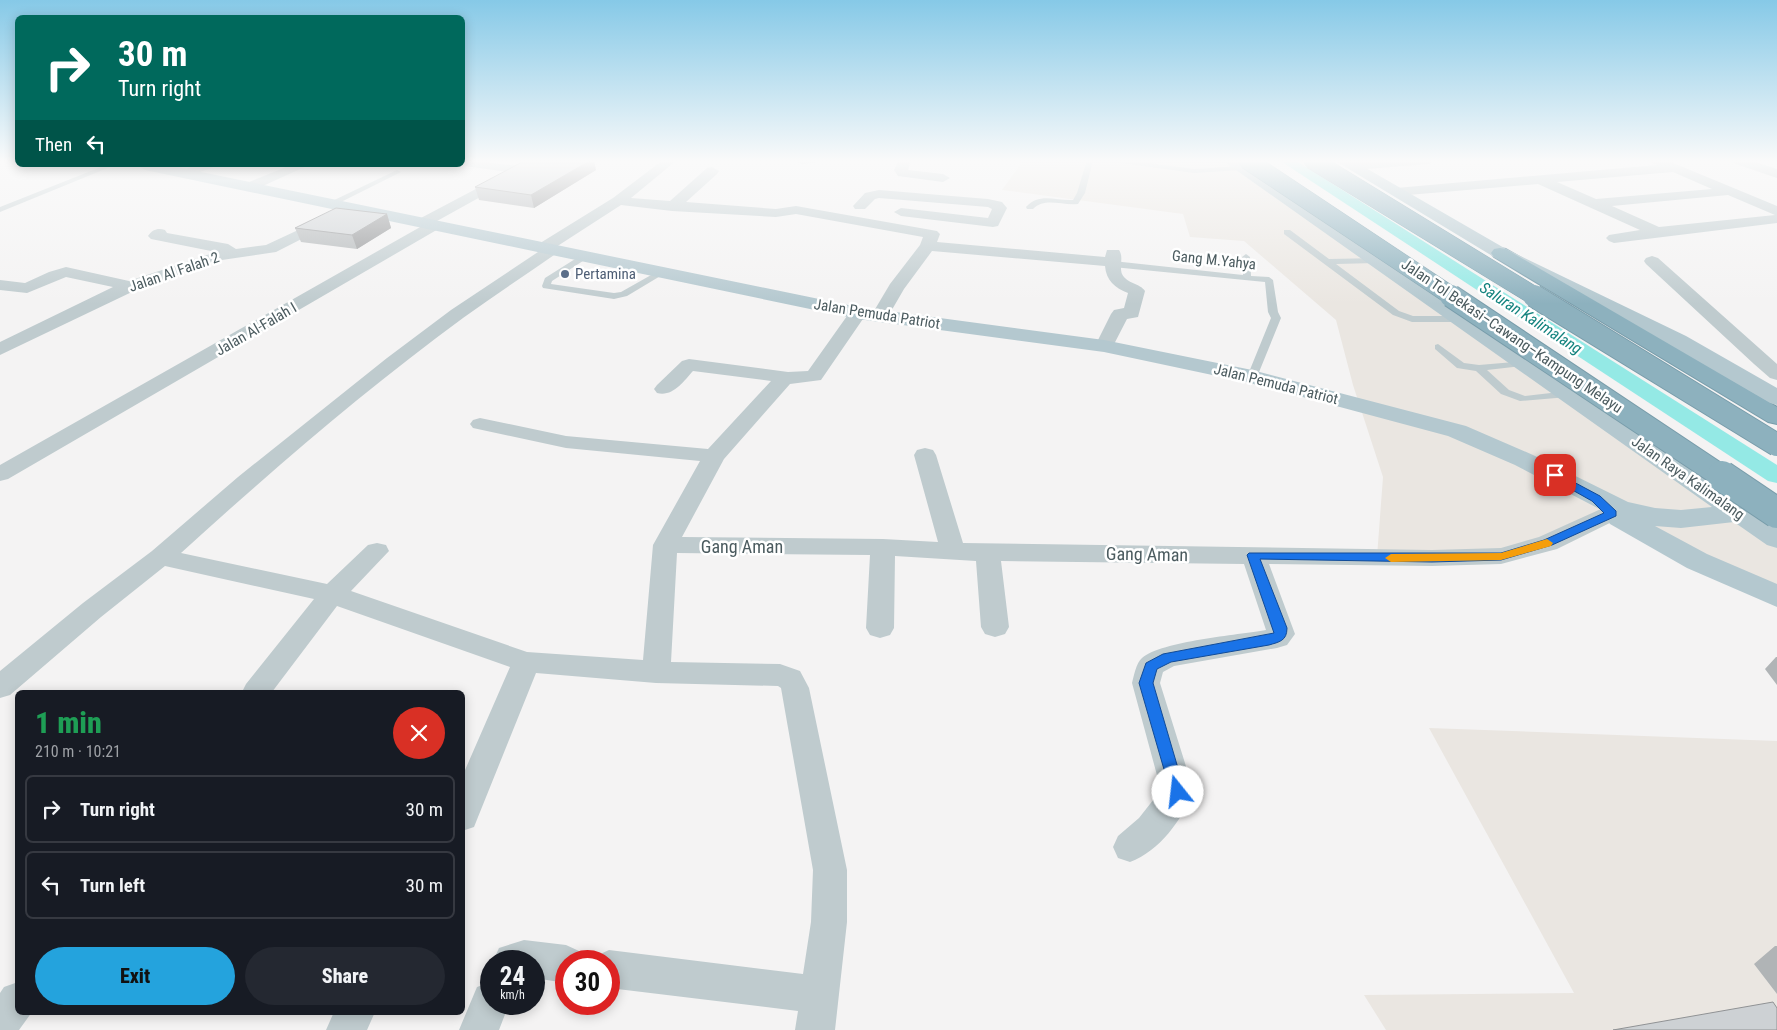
<!DOCTYPE html>
<html lang="en">
<head>
<meta charset="utf-8">
<style>
	:root { --surface:#171b24; --page:#242831; --text:#f1f3f6; --muted:#9ea1a6; --line:#363941; --accent:#24a3dd }
	body { margin:0; font-family:"Roboto Condensed",sans-serif; background:var(--page); color:var(--text); height:100vh; display:flex; flex-direction:column; font-size:19px; white-space:nowrap }
	* { box-sizing:border-box; margin:0 }
	p { font-size:16px; color:var(--muted) }
	.icon { flex:none; width:28px; height:28px; fill:none; stroke:currentColor; stroke-width:2; stroke-linecap:round; stroke-linejoin:round }
	.map { position:relative; flex:1; overflow:hidden }
	.side { position:absolute; left:15px; top:690px; width:450px; height:325px; display:flex; flex-direction:column; background:var(--surface); border-radius:8px; box-shadow:0 2px 12px #0003 }
	.side>* { flex:none }
	.guide { position:absolute; left:15px; top:15px; width:450px; height:152px; border-radius:8px; box-shadow:0 2px 12px #0003; background:#00695c; color:#fff; overflow:hidden }
	.speed { position:absolute; left:480px; top:950px; display:flex; gap:10px; font-size:25px; font-weight:700; text-align:center }
	.speed>* { display:grid; place-content:center; width:65px; height:65px; border-radius:50%; background:var(--surface); box-shadow:0 2px 12px #0003; line-height:1 }
	.speed small { font-size:12px; font-weight:400 }
	.speed .limit { border:8px solid #d22; background:#fff; color:#111 }
	.pin { position:absolute; display:grid; place-items:center; width:42px; height:42px; color:#fff; margin:-21px; border-radius:10px; box-shadow:0 2px 8px #0006 }
	.me { position:absolute; width:55px; margin:-28px; rotate:344deg; stroke-linejoin:round; filter:drop-shadow(0 0 4px #0008) }
	.turn { display:flex; align-items:center; gap:18px; height:105px; padding:0 20px; font-size:22px }
	.turn .icon { width:65px; height:65px; stroke-width:2.5 }
	.turn b { display:block; font-size:35px; line-height:42px }
	.then { display:flex; align-items:center; height:48px; padding:0 20px; background:#0003; gap:10px; font-size:19px }
	.round { display:grid; place-items:center; flex:none; width:52px; height:52px; border-radius:26px; background:var(--page) }
	.overview { display:flex; align-items:center; justify-content:space-between; height:85px; padding:0 20px }
	h1 { font-size:30px; font-weight:800; line-height:38px; color:#1e9e55 }
	.action { display:flex; gap:10px; margin-top:auto; padding:10px 20px }
	.action a { flex:1; height:58px; border-radius:30px; background:var(--accent); color:#111; font-size:20px; font-weight:800; line-height:58px; text-align:center }
	.action a+a { background:var(--page); color:var(--text) }
	ul { padding:0; list-style:none }
	li { display:flex; align-items:center; gap:15px; height:68px; margin:0 10px 8px; padding:0 10px; border:2px solid var(--line); border-radius:8px }
	li div { flex:1 }
	li b { display:block; font-size:19px }
	li em { font-style:normal }
	.map>svg:first-child { display:block }
	.commercial { fill:#eae6e1 }
	.lines { fill:none; stroke-linecap:round; stroke-linejoin:round }
	.canal { fill:#94e9e5; fill-rule:evenodd }
	.highway-casing { stroke:#789caa; stroke-width:2 }
	.lane { fill:#bfcbce; fill-rule:evenodd }
	.street { fill:#bfcbce; fill-rule:evenodd }
	.primary { fill:#b4c8cf; fill-rule:evenodd }
	.highway { fill:#8db1be; fill-rule:evenodd }
	.highway-bridge-far2-casing { stroke:#789caa; stroke-width:19; stroke-linecap:butt }
	.highway-bridge-far1-casing { stroke:#789caa; stroke-width:24; stroke-linecap:butt }
	.highway-bridge-casing { stroke:#789caa; stroke-width:32; stroke-linecap:butt }
	.highway-bridge-far2 { stroke:#8db1be; stroke-width:18 }
	.highway-bridge-far1 { stroke:#8db1be; stroke-width:22 }
	.highway-bridge { stroke:#8db1be; stroke-width:30 }
	.wall { fill:#b0b4b6 }
	.shaded-wall { fill:#909294 }
	.building { fill:#cdd1d4; stroke:#909294 }
	.route { fill:#1a73e8; stroke:#114b97 }
	.slow { fill:#f59e0b }
	.service-dot { fill:#5c6f8a; stroke:#fff; stroke-width:2 }
	.labels { text-anchor:middle; dominant-baseline:central; stroke-width:5; stroke-linejoin:round; paint-order:stroke }
	.far-street-label { font-size:15px; fill:#4b5b5f; stroke:#fff }
	.far-service-label { font-size:15px; fill:#4e5e75; stroke:#fff; text-anchor:start }
	.far-water-label { font-size:16px; font-style:italic; fill:#13837e; stroke:#fff }
	.street-label { font-size:18px; fill:#4b5b5f; stroke:#fff }
</style>
</head>
<body>
<div class="map">
<svg width="1777" height="1030" viewBox="0 0 1777 1030">
	<rect width="100%" height="100%" fill="#f4f3f3"/>
	<!-- commercial -->
	<path class="commercial" d="M 1020,160 L 1230,160 L 1777,539 L 1777,596 L 1612,514 L 1501,556 L 1377,557 L 1383,477 L 1353,385 L 1336,320 L 1244,241 L 1190,237 L 1183,214 L 1002,190 L 1020,165 Z
		M 1429,728 L 1777,741 L 1777,1030 L 1386,1030 L 1364,995 L 1574,993 Z"/>
	<g class="lines">
		<!-- canal -->
		<path class="canal" d="M 1279,160 L 1295,160 L 1777,465 L 1777,483 L 1768,481 Z"/>
		<!-- highway casing -->
		<g class="highway-casing">
			<path id="highway" d="M 1500,248 L 1506,249 L 1777,407 L 1777,424 L 1768,422 L 1494,257 L 1491,253 L 1494,249 Z"/>
		</g>
		<!-- lane -->
		<path class="lane" d="M 1087,160 L 1093,160 L 1085,193 L 1078,204 C 1062,206 1045,197 1033,209 L 1027,209 L 1026,207 C 1039,192 1056,201 1073,200 L 1077,193 Z
			M 1110,160 L 1126,160 L 1194,169 L 1241,166 L 1244,168 L 1241,170 L 1194,173 L 1113,162 Z
			M 106,165 L 115,165 L 0,212 L 0,207 Z
			M 397,170 L 401,172 L 333,206 L 326,204 Z
			M 1284,230 L 1290,230 L 1329,259 L 1379,258 L 1380,260 L 1376,263 L 1336,264 L 1399,311 L 1413,316 L 1459,316 L 1464,319 L 1459,322 L 1412,322 L 1393,315 L 1284,234 Z
			M 583,254 L 587,257 L 586,259 L 552,281 L 551,284 L 614,293 L 621,292 L 660,270 L 667,272 L 627,296 L 614,299 L 543,288 L 542,286 L 545,278 Z
			M 1246,254 L 1250,257 L 1251,276 L 1269,277 L 1273,280 L 1278,312 L 1281,318 L 1257,377 L 1252,380 L 1247,377 L 1271,318 L 1268,312 L 1265,282 L 1113,267 L 1109,264 L 1113,261 L 1243,275 L 1242,257 Z
			M 1438,344 L 1464,363 L 1479,365 L 1526,361 L 1526,365 L 1522,366 L 1487,370 L 1509,390 L 1525,396 L 1568,391 L 1573,394 L 1568,397 L 1520,401 L 1501,394 L 1476,371 L 1457,368 L 1435,349 L 1435,345 Z"/>
		<!-- street -->
		<path class="street" d="M 462,160 L 520,166 L 532,160 L 547,160 L 437,221 L 442,225 L 440,228 L 8,479 L 0,481 L 0,465 L 422,226 L 417,222 L 419,219 L 508,172 L 458,165 L 462,165 Z
			M 663,160 L 677,160 L 631,198 L 670,201 L 707,168 L 712,167 L 719,171 L 717,174 L 686,202 L 776,209 L 796,206 L 937,231 L 940,234 L 937,242 L 1105,257 L 1107,250 L 1119,250 C 1124,257 1119,266 1122,274 C 1127,284 1140,283 1145,291 L 1138,317 L 1127,319 L 1111,350 L 1097,350 L 1095,346 L 1111,314 L 1114,310 L 1124,308 L 1128,293 C 1115,288 1106,280 1105,266 L 932,251 L 904,289 L 886,320 L 874,320 L 871,316 L 890,284 L 920,245 L 923,237 L 796,214 L 776,217 L 672,211 L 621,205 L 556,247 L 559,250 L 557,253 C 525,275 494,296 463,318 C 365,390 271,471 181,553 L 327,584 L 368,545 L 377,543 L 386,545 L 389,551 L 351,591 L 527,652 L 643,660 L 653,545 L 700,461 L 566,448 L 473,428 L 470,424 L 473,420 L 480,418 L 566,436 L 708,449 L 771,381 L 693,371 C 683,382 673,397 657,393 L 654,389 L 657,385 L 682,361 L 689,359 L 788,372 L 808,371 L 852,309 L 864,309 L 867,313 L 821,380 L 790,384 L 724,459 L 682,537 L 883,539 L 938,542 L 914,455 L 917,450 L 925,448 L 933,450 L 936,455 L 963,543 L 1432,550 L 1501,548 L 1539,537 L 1612,504 L 1620,502 L 1628,504 L 1632,509 L 1628,514 L 1557,549 L 1501,564 L 1432,566 L 1269,564 L 1295,634 L 1287,645 L 1277,648 L 1174,666 L 1163,672 L 1160,683 L 1194,792 C 1181,820 1160,851 1130,862 L 1118,858 L 1113,847 L 1118,836 L 1139,818 L 1161,790 L 1132,683 C 1134,676 1136,663 1142,658 C 1162,641 1238,635 1266,630 L 1244,564 L 1001,561 L 1009,627 L 1005,634 L 995,637 L 985,634 L 981,627 L 976,561 L 895,556 L 894,628 L 890,635 L 880,638 L 870,635 L 866,628 L 870,555 L 677,553 L 671,662 L 780,664 L 800,671 L 809,688 L 847,870 L 847,922 L 835,1030 L 795,1030 L 798,1011 L 609,988 L 609,961 L 593,961 L 596,956 L 609,950 L 803,974 L 811,922 L 813,870 L 781,688 L 778,686 L 656,683 L 536,673 L 478,817 L 474,827 L 462,831 L 462,777 L 510,667 L 337,606 L 272,692 L 242,692 L 246,684 L 314,599 L 165,566 L 101,617 L 10,695 L 0,698 L 0,671 L 83,603 L 152,551 L 238,477 L 387,358 L 451,310 L 538,252 L 535,248 L 537,245 L 613,198 Z
			M 795,160 L 816,160 L 815,163 L 801,164 Z
			M 899,160 L 911,160 L 908,170 L 943,174 L 950,178 L 943,182 L 898,176 L 894,170 Z
			M 1384,160 L 1435,160 L 1429,164 L 1353,170 L 1346,166 L 1353,162 Z
			M 1652,160 L 1666,160 L 1777,206 L 1777,223 L 1614,243 L 1609,241 L 1606,238 L 1609,235 L 1640,230 L 1538,184 L 1396,196 L 1389,192 L 1396,188 L 1657,165 L 1653,164 ZM 1673,172 L 1712,189 L 1596,199 L 1557,182 ZM 1728,195 L 1775,215 L 1659,227 L 1612,206 Z
			M 1732,160 L 1749,160 L 1777,169 L 1777,178 L 1733,163 Z
			M 195,165 L 214,165 L 212,168 L 185,177 L 178,173 Z
			M 291,165 L 309,165 L 254,190 L 244,190 L 242,187 L 244,184 Z
			M 879,190 L 988,199 L 1002,202 L 1007,208 L 998,226 L 993,227 L 901,216 L 894,212 L 901,208 L 988,218 L 992,209 L 988,207 L 879,198 L 875,199 L 865,209 L 855,209 L 853,206 L 865,193 Z
			M 326,217 L 331,218 L 333,221 L 331,224 L 276,252 L 215,261 L 136,290 L 0,355 L 0,342 L 113,287 L 66,277 L 27,293 L 0,290 L 0,280 L 25,283 L 49,272 L 66,267 L 129,281 L 216,252 L 151,239 L 148,236 C 153,229 158,228 165,230 L 167,233 L 228,244 L 236,249 L 266,245 Z
			M 1652,256 L 1658,258 L 1777,364 L 1777,380 L 1770,378 L 1754,364 L 1646,264 L 1644,261 L 1646,258 Z
			M 524,940 L 566,945 L 579,951 L 584,961 L 566,961 L 566,983 L 534,978 L 534,961 L 493,961 L 499,948 Z
			M 18,982 L 18,1012 L 32,1012 L 19,1030 L 0,1030 L 0,993 L 4,987 Z
			M 491,982 L 491,1004 L 509,1004 L 499,1030 L 459,1030 L 477,987 Z
			M 334,1012 L 375,1012 L 367,1030 L 326,1030 Z"/>
		<!-- primary -->
		<path class="primary" d="M 1222,160 L 1239,160 L 1777,526 L 1777,548 L 1767,545 L 1734,522 L 1681,528 L 1655,526 L 1707,554 L 1777,584 L 1777,607 L 1687,568 L 1610,524 L 1606,518 L 1609,514 L 1515,465 L 1448,436 L 1250,383 L 1104,352 L 858,319 L 145,170 L 137,165 L 167,165 L 858,307 L 1104,340 L 1252,370 L 1466,426 L 1533,455 L 1628,502 L 1655,508 L 1681,510 L 1712,507 Z
			M 1334,160 L 1352,160 L 1506,249 L 1686,336 L 1777,388 L 1777,405 L 1769,403 L 1670,346 L 1494,257 Z"/>
		<!-- highway -->
		<use href="#highway" class="highway"/>
		<!-- highway-bridge-far2 casing -->
		<g class="highway-bridge-far2-casing">
			<path id="highway-bridge-far2" d="M 1247,160 L 1453,297
				M 1312,160 L 1536,297"/>
		</g>
		<!-- highway-bridge-far1 casing -->
		<g class="highway-bridge-far1-casing">
			<path id="highway-bridge-far1" d="M 1451,296 L 1724,478
				M 1534,296 L 1777,445"/>
		</g>
		<!-- highway-bridge casing -->
		<g class="highway-bridge-casing">
			<path id="highway-bridge" d="M 1722,476 L 1777,513"/>
		</g>
		<!-- highway-bridge-far2 -->
		<use href="#highway-bridge-far2" class="highway-bridge-far2"/>
		<!-- highway-bridge-far1 -->
		<use href="#highway-bridge-far1" class="highway-bridge-far1"/>
		<!-- highway-bridge -->
		<use href="#highway-bridge" class="highway-bridge"/>
	</g>
	<!-- wall -->
	<path class="wall" d="M 596,170 L 534,208 L 479,200 L 475,187 Z
		M 387,214 L 391,228 L 357,249 L 301,242 L 295,228 Z
		M 1776,657 L 1777,657 L 1777,685 L 1765,669 Z
		M 1775,946 L 1777,946 L 1777,994 L 1754,964 Z"/>
	<!-- shaded-wall -->
	<path class="shaded-wall" d="M 591,160 L 594,160 L 596,170 L 534,208 L 531,195 Z
		M 387,214 L 391,228 L 357,249 L 352,235 Z"/>
	<!-- building -->
	<path class="building" d="M 526,160 L 543,160 L 552,161 L 554,160 L 591,160 L 531,195 L 475,187 Z
		M 336,208 L 387,214 L 352,235 L 295,228 Z
		M 1773,1002 L 1777,1008 L 1777,1030 L 1613,1030 Z"/>
	<!-- sky -->
	<linearGradient id="sky" x2="0" y2="1"><stop stop-color="#86c9e7"/><stop offset="0.53" stop-color="#fafafa"/><stop offset="1" stop-color="#fafafa" stop-opacity="0"/></linearGradient>
	<rect width="1777" height="304" fill="url(#sky)"/>
	<!-- route -->
	<path class="route" d="M 1555,472 L 1600,496 L 1616,511 L 1616,516 L 1552,545 L 1501,560 L 1432,562 L 1260,559 L 1287,628 C 1287,641 1279,642 1269,645 L 1171,662 L 1157,669 L 1153,683 L 1185,792 L 1183,797 L 1178,799 L 1172,797 L 1139,683 L 1146,663 L 1163,654 L 1274,633 L 1247,555 L 1249,553 L 1501,553 L 1544,540 L 1604,513 L 1592,501 L 1551,478 L 1551,473 Z"/>
	<!-- slow -->
	<path class="slow" d="M 1547,539 L 1553,543 L 1551,546 L 1501,560 L 1391,562 L 1385,558 L 1391,554 L 1501,553 Z"/>
	<!-- markers -->
	<circle class="service-dot" cx="565" cy="274" r="5"/>
	<g class="labels">
		<!-- far-street labels -->
		<g class="far-street-label">
			<text transform="translate(1214 260) rotate(6)">Gang M.Yahya</text>
			<text transform="translate(174 272) rotate(-19)">Jalan Al Falah 2</text>
			<text transform="translate(877 314) rotate(9)">Jalan Pemuda Patriot</text>
			<text transform="translate(256 329) rotate(-30)">Jalan Al-Falah I</text>
			<text transform="translate(1512 336) rotate(34)">Jalan Tol Bekasi–Cawang–Kampung Melayu</text>
			<text transform="translate(1276 384) rotate(14)">Jalan Pemuda Patriot</text>
			<text transform="translate(1688 478) rotate(35)">Jalan Raya Kalimalang</text>
		</g>
		<!-- far-service labels -->
		<g class="far-service-label">
			<text x="575" y="274">Pertamina</text>
		</g>
		<!-- far-water labels -->
		<g class="far-water-label">
			<text transform="translate(1531 318) rotate(33)">Saluran Kalimalang</text>
		</g>
		<!-- street labels -->
		<g class="street-label">
			<text x="742" y="546">Gang Aman</text>
			<text transform="translate(1147 554) rotate(1)">Gang Aman</text>
		</g>
	</g>
</svg>
<div class="speed"><div>24<small>km/h</small></div><div class="limit">30</div></div>
<div class="pin" style="left:1555px;top:475px;background:#d93025"><svg class="icon" aria-label="arrive" viewBox="0 0 24 24"><path d="M6 21V4h12l-3 4 3 4H6"/></svg></div>
<svg class="me" style="left:1178px;top:792px" viewBox="-20 -20 40 40"><circle r="19" fill="#fff"/><path d="M0-13L10 11 0 6-10 11z" fill="#1a73e8"/></svg>
<div class="guide">
<div class="turn"><svg class="icon" aria-label="right" viewBox="0 0 24 24"><path d="M7 20v-9h11M14 6l5 5-5 5"/></svg><div><b>30 m</b>Turn right</div></div>
<div class="then">Then<svg class="icon" aria-label="left" viewBox="0 0 24 24"><path d="M17 20v-9H6M10 6l-5 5 5 5"/></svg></div>
</div>
<section class="side">
<div class="overview"><div><h1>1 min</h1><p>210 m · 10:21</p></div><a class="round" style="background:#d93025;color:#fff"><svg class="icon" aria-label="close" viewBox="0 0 24 24"><path d="M6 6l12 12M18 6L6 18"/></svg></a></div>
<ul>
<li><svg class="icon" aria-label="right" viewBox="0 0 24 24"><path d="M7 20v-9h11M14 6l5 5-5 5"/></svg><div><b>Turn right</b></div><em>30 m</em></li>
<li><svg class="icon" aria-label="left" viewBox="0 0 24 24"><path d="M17 20v-9H6M10 6l-5 5 5 5"/></svg><div><b>Turn left</b></div><em>30 m</em></li>
</ul>
<div class="action"><a>Exit</a><a>Share</a></div>
</section>
</div>
</body>
</html>
